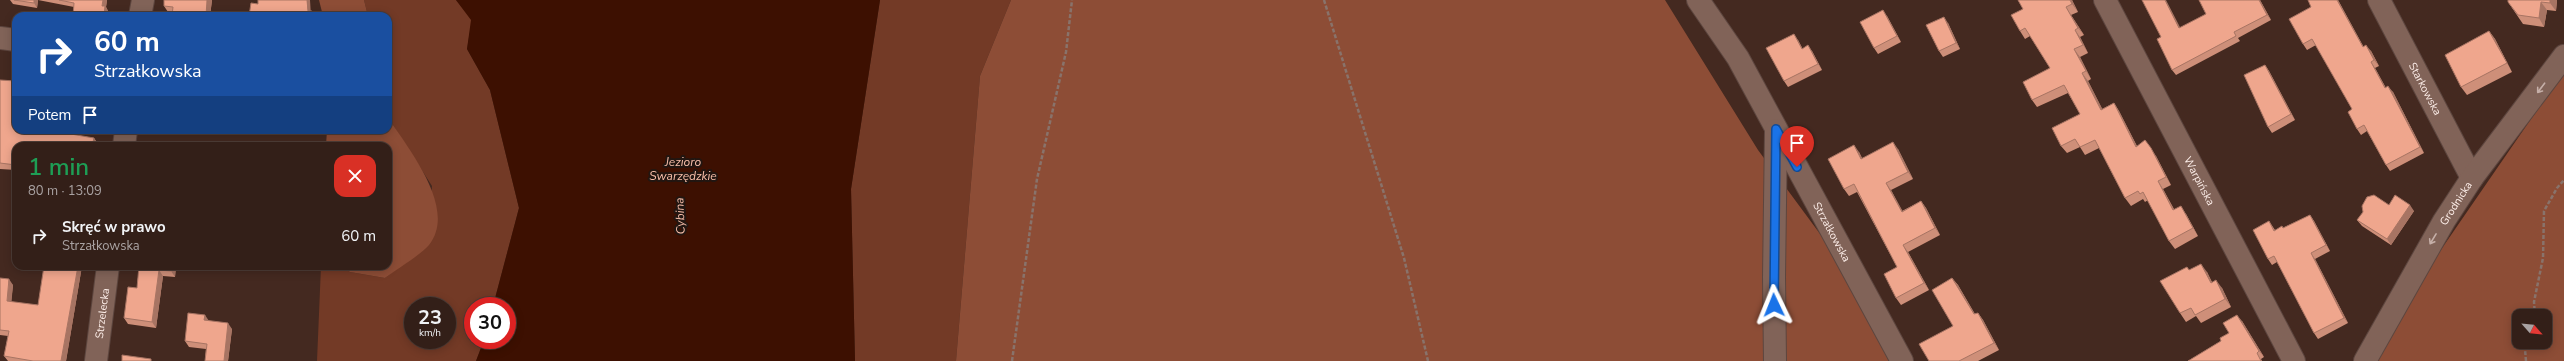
<!DOCTYPE html>
<html lang="pl">
<head>
<meta charset="utf-8">
<style>
	:root { --surface:#331f18; --page:#3b2721; --text:#f1f3f6; --muted:#a9a2a2; --line:#4e3d37 }
	body { margin:0; font-family:"Nunito Sans",sans-serif; background:var(--page); color:var(--text); height:100vh; display:flex; flex-direction:column; font-size:15px; white-space:nowrap }
	* { box-sizing:border-box; margin:0 }
	p { font-size:13px; color:var(--muted) }
	.icon { flex:none; width:22px; height:22px; fill:none; stroke:currentColor; stroke-width:2; stroke-linecap:round; stroke-linejoin:round }
	.map { position:relative; flex:1; overflow:hidden }
	.side { position:absolute; left:12px; top:142px; width:380px; height:128px; display:flex; flex-direction:column; background:var(--surface); border-radius:12px; box-shadow:0 2px 10px #0003,0 0 0 1px var(--line) }
	.side>* { flex:none }
	.guide { position:absolute; left:12px; top:12px; width:380px; height:122px; border-radius:12px; box-shadow:0 2px 10px #0003,0 0 0 1px var(--line); background:#1a4fa0; color:#fff; overflow:hidden }
	.needle { width:26px; rotate:117deg }
	.tools { position:absolute; left:2512px; top:309px; display:grid; gap:8px }
	.tools a { display:grid; place-items:center; width:40px; height:40px; border-radius:8px; background:var(--surface); box-shadow:0 2px 10px #0003,0 0 0 1px var(--line); font-size:20px }
	.speed { position:absolute; left:404px; top:297px; display:flex; gap:8px; font-size:20px; font-weight:700; text-align:center }
	.speed>* { display:grid; place-content:center; width:52px; height:52px; border-radius:50%; background:var(--surface); box-shadow:0 2px 10px #0003,0 0 0 1px var(--line); line-height:1 }
	.speed small { font-size:10px; font-weight:400 }
	.speed .limit { border:6px solid #d22; background:#fff; color:#111 }
	.pin { position:absolute; display:grid; place-items:center; width:34px; height:34px; color:#fff; margin:-41px -17px; border-radius:50% 50% 50% 0; rotate:-45deg; box-shadow:0 0 4px #0007 }
	.pin .icon { rotate:45deg }
	.me { position:absolute; width:44px; margin:-22px; rotate:358deg; stroke-linejoin:round; filter:drop-shadow(0 0 3px #0008) }
	.turn { display:flex; align-items:center; gap:14px; height:84px; padding:0 16px; font-size:18px }
	.turn .icon { width:52px; height:52px; stroke-width:2.5 }
	.turn b { display:block; font-size:28px; line-height:34px }
	.then { display:flex; align-items:center; height:38px; padding:0 16px; background:#0003; gap:8px; font-size:15px }
	.round { display:grid; place-items:center; flex:none; width:42px; height:42px; border-radius:12px; background:var(--page) }
	.overview { display:flex; align-items:center; justify-content:space-between; height:68px; padding:0 16px }
	h1 { font-size:24px; font-weight:600; line-height:30px; color:#1e9e55 }
	ul { padding:0; list-style:none }
	li { display:flex; align-items:center; gap:12px; height:52px; padding:0 16px }
	li div { flex:1 }
	li b { display:block; font-size:15px }
	li em { font-style:normal }
	.map>svg:first-child { display:block }
	.green { fill:#733a26; fill-rule:evenodd }
	.forest { fill:#8d4d36; fill-rule:evenodd }
	.water { fill:#3d1001 }
	.lines { fill:none; stroke-linecap:round; stroke-linejoin:round }
	.minor-casing { stroke:#5d463f; stroke-width:24 }
	.path { stroke:#89736b; stroke-width:2.5; stroke-dasharray:4 2; stroke-linecap:butt }
	.minor { stroke:#816358; stroke-width:22 }
	.wall { fill:#ce8f79 }
	.shaded-wall { fill:#a77463 }
	.building { fill:#efa68d; stroke:#a77463 }
	.oneway { stroke:#c5afa8 }
	.route-casing { stroke:#114b97; stroke-width:10 }
	.route { stroke:#1a73e8; stroke-width:7 }
	.labels { text-anchor:middle; dominant-baseline:central; stroke-width:4; stroke-linejoin:round; paint-order:stroke }
	.street-label { font-size:11px; fill:#fdeee9; stroke:#221611 }
	.water-label { font-size:12px; font-style:italic; fill:#f8bea9; stroke:#221611 }
</style>
</head>
<body>
<div class="map">
<svg width="2564" height="361" viewBox="0 0 2564 361">
	<rect width="100%" height="100%" fill="#442920"/>
	<!-- green -->
	<path class="green" d="M 364,0 L 456,0 L 472,20 L 467,49 L 490,90 L 519,208 L 493,306 L 473,306 L 473,340 L 484,340 L 476,361 L 317,361 L 321,266 L 341,266 L 350,272 L 385,278 L 428,245 L 432,186 L 388,117 L 388,16 L 368,16 ZM 413,306 L 447,306 L 447,340 L 413,340 Z
		M 880,0 L 1011,0 L 980,76 L 956,361 L 855,361 L 851,189 Z"/>
	<!-- forest -->
	<path class="forest" d="M 319,0 L 364,0 L 368,16 L 323,16 Z
		M 1011,0 L 1665,0 L 1758,150 L 1843,265 L 1889,361 L 956,361 L 980,76 Z
		M 2564,71 L 2564,361 L 2370,361 L 2398,312 ZM 2519,316 L 2545,316 L 2545,342 L 2519,342 Z
		M 388,117 C 408,149 458,208 429,245 C 419,256 397,269 385,278 L 350,272 L 341,266 L 388,266 L 388,146 L 326,146 L 327,130 L 388,130 Z"/>
	<!-- water -->
	<path class="water" d="M 456,0 L 880,0 L 851,189 L 855,361 L 476,361 L 484,340 L 507,340 L 507,306 L 493,306 L 519,208 L 490,90 L 467,49 L 471,20 Z"/>
	<g class="lines">
		<!-- minor casing -->
		<g class="minor-casing">
			<g id="minor">
				<path id="s1" d="M 1698,0 L 1738,58 L 1902,361"/>
				<path id="s2" d="M 2105,0 L 2294,361"/>
				<path id="s3" d="M 2379,0 L 2472,178"/>
				<path d="M 140,16 L 143,0"/>
				<path d="M 0,38 L 16,40"/>
				<path d="M 124,146 L 126,130"/>
				<path id="s4" d="M 96,361 L 108,266"/>
				<path d="M 1775,361 L 1774,277 L 1776,130"/>
				<path id="s5" d="M 2365,361 L 2444,221 L 2472,178 L 2564,56"/>
			</g>
		</g>
		<!-- path -->
		<path class="path" d="M 1324,0 L 1404,258 L 1428,361
			M 2535,316 L 2534,302 L 2543,258 L 2544,211 L 2557,188 L 2564,180
			M 1012,361 L 1037,179 L 1066,52 L 1072,0
			M 2526,361 L 2525,349 L 2529,342"/>
		<!-- minor -->
		<use href="#minor" class="minor"/>
	</g>
	<!-- wall -->
	<path class="wall" d="M 10,0 L 107,0 L 106,7 L 108,11 L 74,7 L 38,0 L 37,8 L 13,4 Z
		M 164,0 L 212,0 L 210,16 L 172,16 L 172,12 L 168,12 L 164,6 Z
		M 2018,0 L 2072,0 L 2078,12 L 2071,15 L 2084,35 L 2080,37 L 2088,53 L 2080,57 L 2091,79 L 2088,81 L 2102,109 L 2114,103 L 2119,111 L 2137,146 L 2156,156 L 2171,185 L 2163,189 L 2174,209 L 2186,214 L 2198,236 L 2175,249 L 2169,241 L 2148,200 L 2145,202 L 2143,199 L 2131,206 L 2125,198 L 2099,148 L 2085,155 L 2080,147 L 2067,153 L 2061,146 L 2080,114 L 2068,93 L 2037,107 L 2032,100 L 2050,68 L 2030,36 L 2025,39 L 2020,31 L 2023,9 Z
		M 2260,0 L 2271,20 L 2238,38 L 2240,41 L 2176,75 L 2172,70 L 2161,37 L 2180,28 Z
		M 2338,0 L 2363,46 L 2371,51 L 2379,66 L 2375,68 L 2386,88 L 2393,92 L 2424,153 L 2390,171 L 2386,165 L 2367,131 L 2361,135 L 2357,129 L 2352,109 L 2316,45 L 2307,50 L 2303,44 L 2311,7 Z
		M 2557,0 L 2556,11 L 2547,10 L 2544,27 L 2523,24 L 2508,2 Z
		M 1887,16 L 1901,42 L 1878,54 L 1874,48 Z
		M 1948,23 L 1960,49 L 1943,57 L 1939,51 Z
		M 2489,31 L 2495,39 L 2512,72 L 2467,95 L 2461,87 Z
		M 1798,40 L 1802,48 L 1812,51 L 1822,70 L 1788,87 L 1784,81 Z
		M 2265,65 L 2269,71 L 2295,120 L 2272,133 L 2268,127 Z
		M 0,80 L 16,130 L 70,130 L 69,134 L 94,138 L 98,144 L 16,146 L 16,170 L 0,169 Z
		M 253,130 L 274,130 L 273,135 L 255,133 Z
		M 1898,149 L 1913,179 L 1891,190 L 1902,211 L 1921,201 L 1926,208 L 1940,235 L 1908,252 L 1929,290 L 1901,305 L 1896,298 L 1897,267 L 1857,192 L 1849,196 L 1844,189 L 1859,152 L 1862,158 Z
		M 2389,205 L 2414,211 L 2391,245 L 2362,226 L 2357,220 Z
		M 2310,215 L 2314,221 L 2330,251 L 2315,259 L 2348,323 L 2318,339 L 2314,333 L 2277,262 L 2272,265 L 2268,259 L 2269,221 L 2275,230 L 2283,228 Z
		M 82,266 L 66,361 L 8,361 L 4,356 L 8,336 L 0,335 L 0,278 L 13,285 L 11,302 L 38,305 Z
		M 139,266 L 176,266 L 175,277 L 163,276 L 156,328 L 128,324 L 124,318 L 137,288 Z
		M 2190,270 L 2207,272 L 2212,282 L 2222,288 L 2231,307 L 2201,323 L 2196,316 L 2186,322 L 2180,313 Z
		M 1952,278 L 1958,285 L 1975,314 L 1978,313 L 1983,320 L 1999,350 L 1978,361 L 1929,361 L 1953,326 Z
		M 209,321 L 232,329 L 228,361 L 205,361 L 206,349 L 189,347 L 185,341 Z
		M 2242,321 L 2264,357 L 2261,359 L 2262,361 L 2188,361 L 2221,341 Z"/>
	<!-- shaded-wall -->
	<path class="shaded-wall" d="M 34,0 L 38,0 L 37,8 L 34,3 Z
		M 103,0 L 107,0 L 106,7 L 108,11 L 108,16 L 104,16 L 102,6 Z
		M 207,0 L 212,0 L 210,16 L 206,16 Z
		M 307,0 L 310,0 L 311,16 L 308,11 Z
		M 2070,0 L 2072,0 L 2078,12 L 2072,4 Z
		M 2165,0 L 2166,0 L 2183,33 L 2179,28 Z
		M 2259,0 L 2260,0 L 2271,20 L 2267,15 Z
		M 2337,0 L 2338,0 L 2367,53 L 2363,47 Z
		M 2550,0 L 2557,0 L 2556,11 L 2550,3 Z
		M 2541,2 L 2547,10 L 2544,27 L 2539,18 Z
		M 2066,7 L 2071,15 L 2084,35 L 2078,28 Z
		M 1883,10 L 1887,16 L 1901,42 L 1897,36 Z
		M 312,11 L 315,16 L 312,16 Z
		M 1944,17 L 1948,23 L 1960,49 L 1956,43 Z
		M 2075,30 L 2080,37 L 2088,53 L 2083,45 Z
		M 2489,31 L 2495,39 L 2512,72 L 2507,63 Z
		M 1794,34 L 1798,40 L 1806,55 L 1802,49 Z
		M 1808,45 L 1812,51 L 1822,70 L 1818,64 Z
		M 2366,45 L 2371,51 L 2379,66 L 2374,60 Z
		M 2074,49 L 2080,57 L 2091,79 L 2086,71 Z
		M 2371,62 L 2375,68 L 2389,94 L 2385,88 Z
		M 2265,65 L 2269,71 L 2295,120 L 2291,114 Z
		M 2082,73 L 2088,81 L 2107,118 L 2101,110 Z
		M 2388,86 L 2393,92 L 2424,153 L 2420,147 Z
		M 2114,103 L 2119,111 L 2141,155 L 2136,147 Z
		M 65,130 L 70,130 L 69,138 L 65,133 Z
		M 271,130 L 274,130 L 273,135 L 271,132 Z
		M 94,138 L 98,144 L 97,146 L 92,146 Z
		M 1893,142 L 1898,149 L 1913,179 L 1908,172 Z
		M 1854,145 L 1859,152 L 1866,166 L 1861,159 Z
		M 2151,148 L 2156,156 L 2171,185 L 2166,177 Z
		M 2158,181 L 2163,189 L 2178,218 L 2173,210 Z
		M 1886,183 L 1891,190 L 1907,219 L 1902,212 Z
		M 1921,201 L 1926,208 L 1940,235 L 1935,228 Z
		M 2410,205 L 2414,211 L 2391,245 L 2387,239 Z
		M 2181,206 L 2186,214 L 2198,236 L 2193,228 Z
		M 2310,215 L 2314,221 L 2330,251 L 2326,245 Z
		M 1903,245 L 1908,252 L 1929,290 L 1924,283 Z
		M 2311,253 L 2315,259 L 2348,323 L 2344,318 Z
		M 2201,264 L 2207,272 L 2216,291 L 2211,283 Z
		M 78,266 L 82,266 L 66,361 L 61,361 Z
		M 171,266 L 176,266 L 175,277 L 171,271 Z
		M 159,270 L 163,276 L 156,328 L 152,322 Z
		M 1952,278 L 1958,285 L 1979,322 L 1974,314 Z
		M 9,279 L 13,285 L 11,307 L 7,301 Z
		M 2216,280 L 2222,288 L 2231,307 L 2225,299 Z
		M 1978,313 L 1983,320 L 1999,350 L 1994,343 Z
		M 205,315 L 209,321 L 204,320 Z
		M 2237,315 L 2242,321 L 2264,357 L 2259,351 Z
		M 228,323 L 232,329 L 228,361 L 224,361 Z"/>
	<!-- building -->
	<path class="building" d="M 14,0 L 34,0 L 34,3 Z
		M 59,0 L 103,0 L 102,6 L 105,6 L 104,16 L 73,16 L 74,3 Z
		M 164,0 L 207,0 L 206,16 L 172,16 L 173,7 L 164,6 Z
		M 258,0 L 307,0 L 308,11 L 312,11 L 312,16 L 249,16 L 251,3 L 258,4 Z
		M 2018,0 L 2070,0 L 2072,4 L 2066,7 L 2078,28 L 2075,30 L 2083,45 L 2074,49 L 2086,71 L 2082,73 L 2101,110 L 2114,103 L 2136,147 L 2145,140 L 2151,148 L 2166,177 L 2158,181 L 2173,210 L 2181,206 L 2193,228 L 2169,241 L 2143,192 L 2140,194 L 2138,191 L 2125,198 L 2095,140 L 2080,147 L 2075,139 L 2061,146 L 2052,128 L 2080,114 L 2064,85 L 2032,100 L 2023,82 L 2050,68 L 2025,28 L 2020,31 L 2011,15 L 2023,9 Z
		M 2142,0 L 2165,0 L 2179,28 L 2206,14 L 2199,0 L 2259,0 L 2267,15 L 2234,32 L 2236,36 L 2172,70 L 2157,39 L 2161,37 Z
		M 2308,0 L 2337,0 L 2363,47 L 2366,45 L 2374,60 L 2371,62 L 2385,88 L 2388,86 L 2420,147 L 2386,165 L 2364,125 L 2357,129 L 2348,112 L 2352,109 L 2312,39 L 2303,44 L 2289,19 L 2311,7 Z
		M 2508,0 L 2550,0 L 2550,3 L 2541,2 L 2539,18 L 2518,15 L 2508,2 Z
		M 1883,10 L 1897,36 L 1874,48 L 1860,22 Z
		M 1944,17 L 1956,43 L 1939,51 L 1926,25 Z
		M 2489,31 L 2507,63 L 2461,87 L 2445,55 Z
		M 1794,34 L 1802,49 L 1808,45 L 1818,64 L 1784,81 L 1766,48 Z
		M 2265,65 L 2291,114 L 2268,127 L 2244,75 Z
		M 0,80 L 16,81 L 16,130 L 65,130 L 65,133 L 94,138 L 92,146 L 16,146 L 16,165 L 0,163 Z
		M 253,130 L 271,130 L 271,132 Z
		M 189,142 L 205,145 L 204,146 L 188,146 Z
		M 1893,142 L 1908,172 L 1886,183 L 1902,212 L 1921,201 L 1935,228 L 1903,245 L 1924,283 L 1896,298 L 1884,274 L 1897,267 L 1854,184 L 1844,189 L 1828,159 L 1854,145 L 1861,159 Z
		M 2374,195 L 2389,205 L 2395,195 L 2410,205 L 2387,239 L 2357,220 L 2363,212 L 2362,206 L 2367,197 Z
		M 2310,215 L 2326,245 L 2311,253 L 2344,318 L 2314,333 L 2274,256 L 2268,259 L 2253,230 L 2269,221 L 2274,231 L 2282,226 L 2283,228 Z
		M 2201,264 L 2211,283 L 2216,280 L 2225,299 L 2195,315 L 2191,308 L 2180,313 L 2160,281 L 2187,267 L 2189,270 Z
		M 44,266 L 78,266 L 61,361 L 33,361 L 4,356 L 9,331 L 0,330 L 0,278 L 9,279 L 7,301 L 38,305 Z
		M 139,266 L 171,266 L 171,271 L 159,270 L 152,322 L 124,318 L 128,287 L 137,288 Z
		M 1952,278 L 1974,314 L 1978,313 L 1994,343 L 1959,361 L 1929,361 L 1919,344 L 1953,326 L 1932,290 Z
		M 188,313 L 205,315 L 204,320 L 228,323 L 224,361 L 205,361 L 207,344 L 185,341 Z
		M 2237,315 L 2259,351 L 2257,353 L 2261,361 L 2188,361 L 2221,341 L 2220,338 L 2229,333 L 2223,323 Z
		M 122,355 L 151,359 L 151,361 L 122,361 Z"/>
	<!-- one-way arrows -->
	<defs><path id="oneway-shaft" d="M-6 0H5M1.5-3L5.5 0L1.5 3" fill="none" stroke-width="1.6" stroke-linecap="round" stroke-linejoin="round"/></defs>
	<g class="oneway">
		<use href="#oneway-shaft" transform="translate(2541 88) rotate(127)"/>
		<use href="#oneway-shaft" transform="translate(2433 239) rotate(121)"/>
	</g>
	<g class="lines">
		<!-- route casing -->
		<g class="route-casing">
			<path id="route" d="M 1774,305 L 1776,129 L 1797,167"/>
		</g>
		<!-- route -->
		<use href="#route" class="route"/>
	</g>
	<g class="labels">
		<!-- street labels -->
		<g class="street-label">
			<text stroke="none"><textPath href="#s3" startOffset="100">Starkowska</textPath></text>
			<text stroke="none"><textPath href="#s2" startOffset="204">Warpińska</textPath></text>
			<text stroke="none"><textPath href="#s5" startOffset="182">Grodnicka</textPath></text>
			<text stroke="none"><textPath href="#s1" startOffset="268">Strzałkowska</textPath></text>
			<text stroke="none"><textPath href="#s4" startOffset="48">Strzelecka</textPath></text>
		</g>
		<!-- water labels -->
		<g class="water-label">
			<text x="683" y="162">Jezioro<tspan x="683" dy="14">Swarzędzkie</tspan></text>
			<text transform="translate(680 216) rotate(-92)">Cybina</text>
		</g>
	</g>
</svg>
<div class="tools">
<a><svg class="needle" viewBox="-14 -14 28 28"><path d="M0-13l5 13h-10z" fill="#e53935"/><path d="M0 13l5-13h-10z" fill="#a9a2a2"/></svg></a>
</div>
<div class="speed"><div>23<small>km/h</small></div><div class="limit">30</div></div>
<div class="pin" style="left:1797px;top:167px;background:#d93025"><svg class="icon" aria-label="arrive" viewBox="0 0 24 24"><path d="M6 21V4h12l-3 4 3 4H6"/></svg></div>
<svg class="me" style="left:1774px;top:305px" viewBox="-20 -20 40 40"><path d="M0-17L14 15 0 8-14 15z" fill="#1a73e8" stroke="#fff" stroke-width="4"/></svg>
<div class="guide">
<div class="turn"><svg class="icon" aria-label="right" viewBox="0 0 24 24"><path d="M7 20v-9h11M14 6l5 5-5 5"/></svg><div><b>60 m</b>Strzałkowska</div></div>
<div class="then">Potem<svg class="icon" aria-label="arrive" viewBox="0 0 24 24"><path d="M6 21V4h12l-3 4 3 4H6"/></svg></div>
</div>
<section class="side">
<div class="overview"><div><h1>1 min</h1><p>80 m · 13:09</p></div><a class="round" style="background:#d93025;color:#fff"><svg class="icon" aria-label="close" viewBox="0 0 24 24"><path d="M6 6l12 12M18 6L6 18"/></svg></a></div>
<ul>
<li><svg class="icon" aria-label="right" viewBox="0 0 24 24"><path d="M7 20v-9h11M14 6l5 5-5 5"/></svg><div><b>Skręć w prawo</b><p>Strzałkowska</p></div><em>60 m</em></li>
</ul>
</section>
</div>
</body>
</html>
